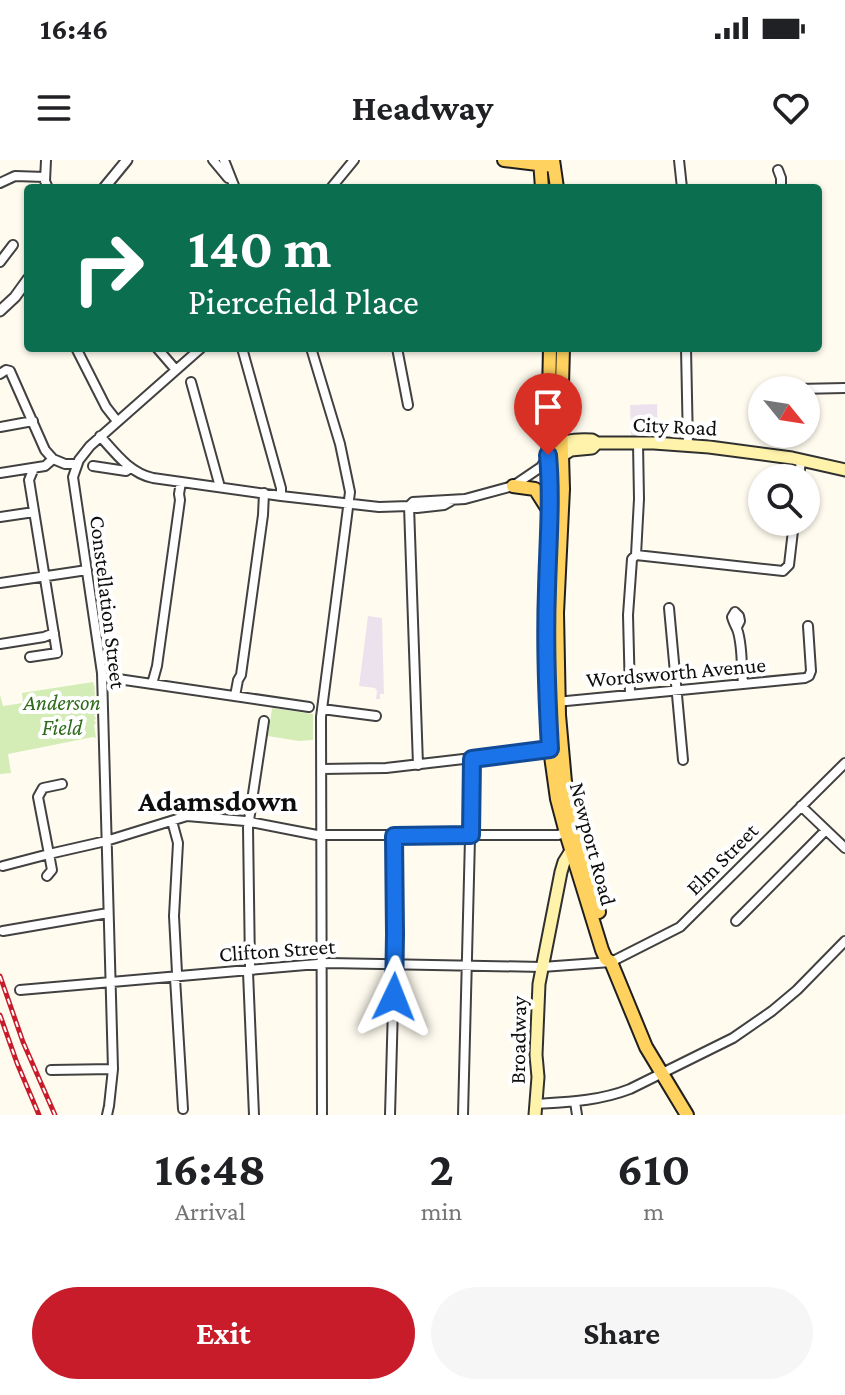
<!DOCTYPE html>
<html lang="en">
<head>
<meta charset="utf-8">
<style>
	:root { --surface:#fff; --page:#f6f6f6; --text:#202124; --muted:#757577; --accent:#c81c2b }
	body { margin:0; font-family:"Crimson Pro",serif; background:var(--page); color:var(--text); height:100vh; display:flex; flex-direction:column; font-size:30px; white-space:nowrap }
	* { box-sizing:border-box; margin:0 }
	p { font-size:26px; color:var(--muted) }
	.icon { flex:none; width:44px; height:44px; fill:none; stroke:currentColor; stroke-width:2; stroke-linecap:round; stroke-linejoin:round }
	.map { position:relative; height:955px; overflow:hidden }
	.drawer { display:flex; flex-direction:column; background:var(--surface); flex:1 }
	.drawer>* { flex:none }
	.hud { position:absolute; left:24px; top:24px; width:798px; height:168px; border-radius:8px; box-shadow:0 2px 6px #0004; background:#0b6e4f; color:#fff; overflow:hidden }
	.needle { width:52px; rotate:120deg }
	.fabs { position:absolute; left:748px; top:216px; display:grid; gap:16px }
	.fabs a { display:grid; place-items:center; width:72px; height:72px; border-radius:50%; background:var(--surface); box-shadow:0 2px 6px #0004; font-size:40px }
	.pin { position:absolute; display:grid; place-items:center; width:68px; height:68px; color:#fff; margin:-82px -34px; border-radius:50% 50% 50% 0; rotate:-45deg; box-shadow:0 0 8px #0007 }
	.pin .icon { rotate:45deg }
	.me { position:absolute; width:88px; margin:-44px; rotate:2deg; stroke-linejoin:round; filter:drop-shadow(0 0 6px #0008) }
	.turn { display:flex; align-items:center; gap:28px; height:168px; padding:0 32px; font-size:36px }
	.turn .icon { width:104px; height:104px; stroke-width:2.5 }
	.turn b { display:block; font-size:56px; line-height:68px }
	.eta { display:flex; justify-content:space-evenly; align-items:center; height:136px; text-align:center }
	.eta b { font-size:48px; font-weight:700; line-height:56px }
	.cta { display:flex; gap:16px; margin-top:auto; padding:16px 32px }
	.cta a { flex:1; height:92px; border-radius:48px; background:var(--accent); color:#fff; font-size:32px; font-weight:700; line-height:92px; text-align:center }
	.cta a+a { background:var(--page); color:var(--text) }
	.status { display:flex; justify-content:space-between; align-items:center; height:56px; padding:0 40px; background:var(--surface); direction:ltr }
	.status svg { height:22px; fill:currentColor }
	header { display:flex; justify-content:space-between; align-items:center; height:104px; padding:0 32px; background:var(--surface); font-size:36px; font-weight:700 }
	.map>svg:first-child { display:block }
	.industrial { fill:#ece2ed }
	.green { fill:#d4ecb6 }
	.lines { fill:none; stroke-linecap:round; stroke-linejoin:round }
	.minor-casing { stroke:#414141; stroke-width:12 }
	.tertiary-casing { stroke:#414141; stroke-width:13 }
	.secondary-casing { stroke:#303030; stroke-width:15 }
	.primary-casing { stroke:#1f1f1f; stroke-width:16 }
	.minor { stroke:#fff; stroke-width:8 }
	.tertiary { stroke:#fff; stroke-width:9 }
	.secondary { stroke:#fff2aa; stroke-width:11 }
	.primary { stroke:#ffd25f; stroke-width:12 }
	.rail-casing { stroke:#c81c2b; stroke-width:5 }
	.rail { stroke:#fff; stroke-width:2; stroke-dasharray:6; stroke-linecap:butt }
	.route-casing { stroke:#114b97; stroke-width:20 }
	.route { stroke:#1a73e8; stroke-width:14 }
	.labels { text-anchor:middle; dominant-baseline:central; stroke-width:8; stroke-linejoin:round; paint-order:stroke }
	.street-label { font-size:22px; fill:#0e0e0e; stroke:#fff }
	.park-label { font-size:22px; font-style:italic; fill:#2d6a1a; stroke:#fff }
	.district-label { font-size:30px; font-weight:bold; fill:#0e0e0e; stroke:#fff }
</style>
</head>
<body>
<div class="status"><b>16:46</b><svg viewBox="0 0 49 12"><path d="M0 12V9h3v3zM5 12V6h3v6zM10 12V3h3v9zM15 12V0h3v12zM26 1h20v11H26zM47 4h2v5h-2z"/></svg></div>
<header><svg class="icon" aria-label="menu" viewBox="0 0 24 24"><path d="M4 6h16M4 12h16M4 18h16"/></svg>Headway<svg class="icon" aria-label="heart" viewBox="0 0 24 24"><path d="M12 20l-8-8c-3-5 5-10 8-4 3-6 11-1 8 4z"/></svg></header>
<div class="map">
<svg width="845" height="955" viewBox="0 0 845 955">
	<rect width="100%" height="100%" fill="#fffbef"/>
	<!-- industrial -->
	<path class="industrial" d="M 657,244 L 658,273 L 631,276 L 630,245 Z
		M 368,456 L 382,458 L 384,534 L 380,534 L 380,539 L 376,539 L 377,531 L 375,528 L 359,526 Z"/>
	<!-- green -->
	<path class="green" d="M 93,522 L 95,529 L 94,530 L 95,533 L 94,539 L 96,543 L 93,545 L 96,549 L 94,550 L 96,554 L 94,555 L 96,559 L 94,560 L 96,563 L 94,565 L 96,578 L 93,577 L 8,594 L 11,613 L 0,614 L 0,535 L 3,546 L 23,543 L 22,533 Z
		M 272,548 L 313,554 L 313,580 L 299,581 L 268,576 Z"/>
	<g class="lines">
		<!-- minor casing -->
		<g class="minor-casing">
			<path id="minor" d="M 46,0 L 45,21 L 48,28
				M 213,0 L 228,18
				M 224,0 L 235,28
				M 679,0 L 682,28
				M 778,10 L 781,18 L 781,28
				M 0,23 L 15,16 L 45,17
				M 331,28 L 354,0
				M 0,102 L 13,85
				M 76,188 L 106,247 L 117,261
				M 157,188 L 176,210
				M 242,188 L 281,328 L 281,336
				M 311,188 L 340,284 L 350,332 L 321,557 L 322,955
				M 397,188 L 408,245
				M 686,188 L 688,285
				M 0,214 L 6,210 L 10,211 L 45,290 L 53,299
				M 191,222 L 220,327
				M 797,229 L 845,228
				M 0,267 L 33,261
				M 100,276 C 116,294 130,313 153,318 L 281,336 L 379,347 L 409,346 L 417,348 L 444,345 L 451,341
				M 53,299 L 65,304 L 77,304
				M 93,306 L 126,311 L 130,308
				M 0,313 L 45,306 L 53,299
				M 799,318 L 801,300
				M 409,346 L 418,605
				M 409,346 L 413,342 L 465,339 L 513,326 L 541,307 L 548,296
				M 0,357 L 34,352
				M 636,395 L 783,411 L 789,405 L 794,362
				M 0,423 L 87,410
				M 669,448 L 683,600
				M 737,467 L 740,461 L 739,456 L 735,452 L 732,457 C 733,461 735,465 737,469 C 743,485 741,506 743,523
				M 0,484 L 44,477 L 54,473
				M 30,497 L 57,493 L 29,320 L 34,308
				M 118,519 L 309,547
				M 152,524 L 157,506 L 180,340 L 179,334 L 181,322
				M 630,534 L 628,455 L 632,399 L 636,395 L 639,339 L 638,283
				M 235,536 L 238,520 L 241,515 L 263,355 L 264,333
				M 556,542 L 805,518 L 809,516 L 811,511 L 808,466
				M 322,549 L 376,556
				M 322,609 L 386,608 L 550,589
				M 62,624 L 43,628 L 38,637 L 49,694 L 106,681 L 187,656 L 245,661 L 317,675 L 558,675 L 569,671
				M 801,646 L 845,688
				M 172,661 L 178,683 L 174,756 L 177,813 L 175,818 L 183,949
				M 3,706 L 49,694 L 52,710 L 47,716
				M 736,761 L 826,670
				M 3,771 L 108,753
				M 20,830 L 329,803 L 542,807 L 611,802 L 680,767 L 845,603
				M 51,910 L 113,909
				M 575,942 L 577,955
				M 536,944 C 568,942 599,941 630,929 L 733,878 L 772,851 L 797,830 L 845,781
				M 107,955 L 109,946 L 113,909 L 102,513 L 73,317 L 79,300 L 90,286 L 201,188
				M 254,955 L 248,812 L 250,807 L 248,667 L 264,561
				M 390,955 L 395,774 L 394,676
				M 463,955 L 472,599"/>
		</g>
		<!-- tertiary casing -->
		<g class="tertiary-casing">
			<path id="tertiary" d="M 104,28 L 127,0
				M 0,151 L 15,137 L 28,119"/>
		</g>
		<!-- secondary casing -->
		<g class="secondary-casing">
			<path id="secondary" d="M 548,295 C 565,280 570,279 592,280 L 597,283 L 654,283 L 709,287 L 792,298 L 845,310
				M 556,299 L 571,290 L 592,288 L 597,283
				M 535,955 L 538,917 L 536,895 L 539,824 L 561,712 L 564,702 L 574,686"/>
		</g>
		<!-- primary casing -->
		<g class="primary-casing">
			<path id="primary" d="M 504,0 L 554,6
				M 540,0 L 542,28
				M 553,0 L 557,28
				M 550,188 L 548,281 L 551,327 L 547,427 L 547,520 L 550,589 L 557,639 L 566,673 L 602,790 L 606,799 L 611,802 L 646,887 L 687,955
				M 563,188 L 561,261 L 563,329 L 557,453 L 559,555 L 565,622 L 576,675 L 599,752
				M 513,326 L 535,329 L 549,351"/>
		</g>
		<!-- minor -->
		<use href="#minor" class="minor"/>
		<!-- tertiary -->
		<use href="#tertiary" class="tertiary"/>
		<!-- secondary -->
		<use href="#secondary" class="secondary"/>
		<!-- primary -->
		<use href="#primary" class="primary"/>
		<!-- rail casing -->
		<g class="rail-casing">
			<path id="rail" d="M 0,816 L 23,882 L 55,955
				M 0,855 L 17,903 L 39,955"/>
		</g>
		<!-- rail -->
		<use href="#rail" class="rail"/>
	</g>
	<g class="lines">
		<!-- route casing -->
		<g class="route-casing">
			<path id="route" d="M 394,837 L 395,774 L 394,676 L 471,675 L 472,599 L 550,589 C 547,536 545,483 547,430 C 548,385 552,340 548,295"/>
		</g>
		<!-- route -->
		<use href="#route" class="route"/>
	</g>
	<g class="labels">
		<!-- street labels -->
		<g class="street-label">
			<text transform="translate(675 266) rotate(3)">City Road</text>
			<text transform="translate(108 442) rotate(83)">Constellation Street</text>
			<text transform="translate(676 512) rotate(-5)">Wordsworth Avenue</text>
			<text transform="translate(593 684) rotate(75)">Newport Road</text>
			<text transform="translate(722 699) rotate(-45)">Elm Street</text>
			<text transform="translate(277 790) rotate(-4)">Clifton Street</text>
			<text transform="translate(518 880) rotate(-89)">Broadway</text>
		</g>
		<!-- park labels -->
		<g class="park-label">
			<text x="62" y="542">Anderson<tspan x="62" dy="25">Field</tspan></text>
		</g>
		<!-- district labels -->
		<g class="district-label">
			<text x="218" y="640">Adamsdown</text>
		</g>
	</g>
</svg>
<div class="fabs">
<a><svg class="needle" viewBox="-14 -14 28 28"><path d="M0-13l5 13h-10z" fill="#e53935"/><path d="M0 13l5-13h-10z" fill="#757577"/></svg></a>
<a><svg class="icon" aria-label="search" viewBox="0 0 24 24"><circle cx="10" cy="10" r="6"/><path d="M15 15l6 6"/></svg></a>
</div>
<div class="pin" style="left:548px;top:295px;background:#d93025"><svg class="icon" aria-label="arrive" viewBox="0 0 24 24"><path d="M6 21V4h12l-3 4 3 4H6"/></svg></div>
<svg class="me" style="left:394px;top:837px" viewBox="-20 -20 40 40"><path d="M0-17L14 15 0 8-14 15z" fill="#1a73e8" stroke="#fff" stroke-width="4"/></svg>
<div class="hud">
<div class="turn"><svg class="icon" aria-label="right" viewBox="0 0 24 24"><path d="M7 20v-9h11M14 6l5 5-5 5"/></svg><div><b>140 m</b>Piercefield Place</div></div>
</div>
</div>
<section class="drawer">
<div class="eta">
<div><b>16:48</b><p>Arrival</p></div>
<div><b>2</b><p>min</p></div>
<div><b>610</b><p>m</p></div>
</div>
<div class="cta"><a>Exit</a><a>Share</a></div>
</section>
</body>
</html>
